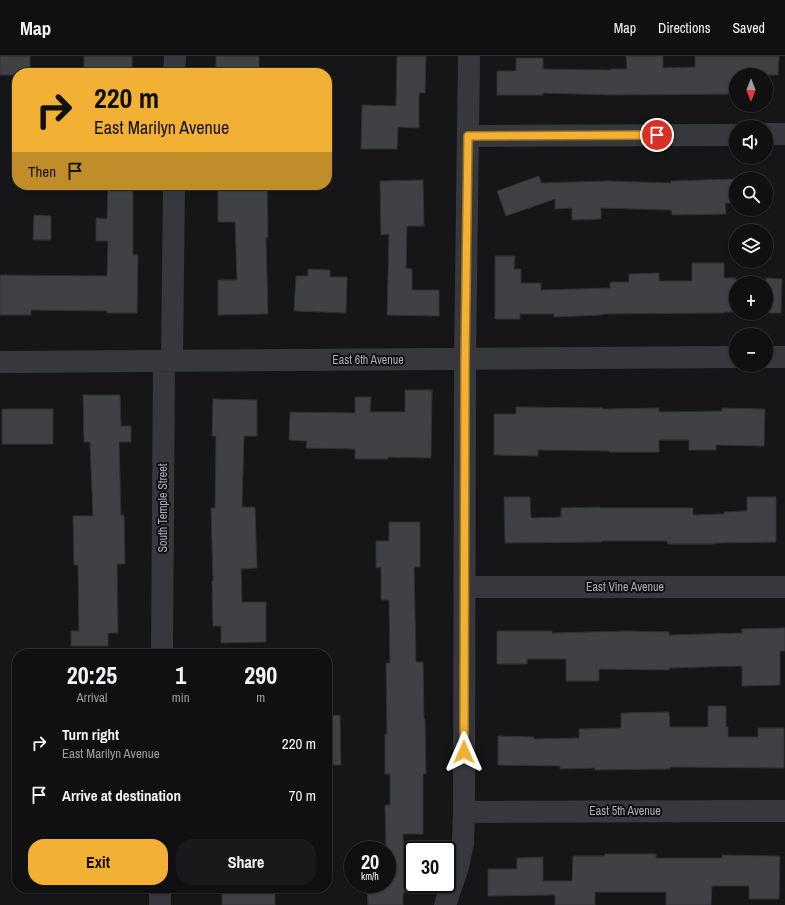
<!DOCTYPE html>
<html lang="en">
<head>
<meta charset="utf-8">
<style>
	:root { --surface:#101012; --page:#19191b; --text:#f1f3f6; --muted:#9c9d9f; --line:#303032; --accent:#f2b134 }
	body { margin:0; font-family:"Archivo Narrow",sans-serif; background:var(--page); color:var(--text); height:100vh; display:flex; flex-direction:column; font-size:15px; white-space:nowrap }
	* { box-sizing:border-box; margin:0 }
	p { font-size:13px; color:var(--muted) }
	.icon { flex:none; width:22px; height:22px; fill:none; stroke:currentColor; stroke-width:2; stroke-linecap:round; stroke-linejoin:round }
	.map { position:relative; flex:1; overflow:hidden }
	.sheet { position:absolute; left:12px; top:593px; width:320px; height:244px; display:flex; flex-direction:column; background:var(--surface); border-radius:16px; box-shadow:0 1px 3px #0004,0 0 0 1px var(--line) }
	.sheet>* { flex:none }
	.guide { position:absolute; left:12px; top:12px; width:320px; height:122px; border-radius:16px; box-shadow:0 1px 3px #0004,0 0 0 1px var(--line); background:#f2b134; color:#111; overflow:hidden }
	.needle { width:26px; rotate:180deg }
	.controls { position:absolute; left:729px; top:12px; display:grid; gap:8px }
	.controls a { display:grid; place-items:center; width:44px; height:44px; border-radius:50%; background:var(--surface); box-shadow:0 1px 3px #0004,0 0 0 1px var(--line); font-size:20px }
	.speed { position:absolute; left:344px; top:785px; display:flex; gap:8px; font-size:20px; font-weight:700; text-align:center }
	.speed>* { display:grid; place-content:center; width:52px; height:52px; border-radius:50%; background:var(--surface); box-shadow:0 1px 3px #0004,0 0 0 1px var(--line); line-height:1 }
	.speed small { font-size:10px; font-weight:400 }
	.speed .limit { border:2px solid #111; border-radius:6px; background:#fff; color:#111 }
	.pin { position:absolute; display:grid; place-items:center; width:34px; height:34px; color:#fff; margin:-17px; border:2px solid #fff; border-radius:50%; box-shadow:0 1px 4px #0007 }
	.me { position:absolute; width:44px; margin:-22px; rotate:0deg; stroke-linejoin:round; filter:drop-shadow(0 0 3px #0008) }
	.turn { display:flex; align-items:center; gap:14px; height:84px; padding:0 16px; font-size:18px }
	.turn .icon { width:52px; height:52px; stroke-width:2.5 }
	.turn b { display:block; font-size:28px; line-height:34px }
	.then { display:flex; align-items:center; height:38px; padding:0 16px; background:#0003; gap:8px; font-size:15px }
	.eta { display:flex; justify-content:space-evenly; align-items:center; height:68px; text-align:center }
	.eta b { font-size:24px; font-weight:800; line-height:28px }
	.button { display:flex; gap:8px; margin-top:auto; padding:8px 16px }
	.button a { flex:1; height:46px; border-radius:16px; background:var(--accent); color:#111; font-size:16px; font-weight:800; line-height:46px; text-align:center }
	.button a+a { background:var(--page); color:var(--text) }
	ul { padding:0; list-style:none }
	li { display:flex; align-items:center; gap:12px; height:52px; padding:0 16px }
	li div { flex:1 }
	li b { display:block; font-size:15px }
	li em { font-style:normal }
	header { display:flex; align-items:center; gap:24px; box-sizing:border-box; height:56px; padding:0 20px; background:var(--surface); border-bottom:1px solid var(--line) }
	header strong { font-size:19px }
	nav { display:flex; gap:22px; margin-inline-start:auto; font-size:14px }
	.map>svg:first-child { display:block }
	.building { fill:#404145; stroke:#303034 }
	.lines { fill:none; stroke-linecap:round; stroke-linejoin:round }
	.minor { stroke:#37383d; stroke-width:22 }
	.route-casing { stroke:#9d7322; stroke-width:10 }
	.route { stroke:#f2b134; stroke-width:7 }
	.labels { text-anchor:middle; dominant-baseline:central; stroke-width:4; stroke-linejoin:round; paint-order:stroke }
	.street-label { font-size:12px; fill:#a8adb8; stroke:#111113 }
</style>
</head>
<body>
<header>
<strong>Map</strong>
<nav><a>Map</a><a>Directions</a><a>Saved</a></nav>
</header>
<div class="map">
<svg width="785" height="849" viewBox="0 0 785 849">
	<rect width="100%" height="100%" fill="#161618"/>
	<!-- building -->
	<path class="building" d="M 0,0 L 30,0 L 30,17 L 17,17 L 17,19 L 0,19 Z
		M 84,0 L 132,0 L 132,17 L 84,17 Z
		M 216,0 L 259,0 L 259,17 L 216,17 Z
		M 397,0 L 426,0 L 425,37 L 419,37 L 419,72 L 398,71 L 397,93 L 361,93 L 362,49 L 396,50 Z
		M 626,0 L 663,0 L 663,12 L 695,11 L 695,0 L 779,0 L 778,19 L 736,19 L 736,38 L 611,39 L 543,37 L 543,39 L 497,39 L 497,15 L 516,15 L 516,2 L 543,2 L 543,13 L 611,14 L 611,13 L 627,13 Z
		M 539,120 L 541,127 L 608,125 L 671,127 L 671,125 L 736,123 L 736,147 L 725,147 L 726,158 L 672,159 L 671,154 L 601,152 L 601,163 L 572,164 L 572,152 L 555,153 L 555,143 L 506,160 L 497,135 Z
		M 423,124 L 424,170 L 407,170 L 406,212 L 412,213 L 412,234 L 439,234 L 439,260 L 387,259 L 389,178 L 381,179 L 380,125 Z
		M 108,129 L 133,129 L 133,199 L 138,199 L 137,257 L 107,257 L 107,255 L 31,254 L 31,259 L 0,259 L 0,219 L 107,220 L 108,185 L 96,185 L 96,162 L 107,163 Z
		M 267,131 L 268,181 L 266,181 L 268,258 L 218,259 L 218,224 L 237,224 L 235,166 L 218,166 L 218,132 Z
		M 34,159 L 51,160 L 51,184 L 33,184 Z
		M 495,200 L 515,200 L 514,213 L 521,213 L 521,227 L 541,227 L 541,234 L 610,232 L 610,226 L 629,226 L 629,218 L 659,217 L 659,225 L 692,225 L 692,207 L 724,207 L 724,222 L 736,222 L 736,256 L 724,256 L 724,257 L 602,258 L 602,259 L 554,261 L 554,258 L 520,258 L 520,263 L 495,263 Z
		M 308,213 L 330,214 L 330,221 L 347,221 L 346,257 L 294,255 L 296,220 L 308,220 Z
		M 766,222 L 782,223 L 781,257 L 766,257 Z
		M 405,334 L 432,334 L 431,402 L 388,401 L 388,403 L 355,403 L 355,393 L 306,392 L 307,385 L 289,384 L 290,356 L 355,357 L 355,341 L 371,341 L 370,356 L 405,356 Z
		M 83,339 L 120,339 L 121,370 L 131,370 L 131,386 L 119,386 L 121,459 L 124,459 L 125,508 L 117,508 L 118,577 L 108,577 L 108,590 L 71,590 L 71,575 L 79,575 L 78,509 L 74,509 L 73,460 L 93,460 L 90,386 L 84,386 Z
		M 213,343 L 257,344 L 257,380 L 244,380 L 242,451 L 255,451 L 257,512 L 241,513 L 242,546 L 266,546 L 266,586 L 221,587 L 221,570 L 213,570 L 212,525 L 213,525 L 211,452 L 215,452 L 216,380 L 212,380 Z
		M 516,351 L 603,352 L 603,353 L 659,352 L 659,356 L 722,355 L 722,352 L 765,353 L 764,390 L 716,389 L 716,394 L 689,394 L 689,384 L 659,384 L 659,396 L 609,396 L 609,395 L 538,394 L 538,400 L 494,399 L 494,358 L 516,358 Z
		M 2,353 L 53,353 L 53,388 L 2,388 Z
		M 504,441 L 530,441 L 531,462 L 561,461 L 561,452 L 600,451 L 600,452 L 693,452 L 693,459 L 724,458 L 724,456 L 747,455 L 747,441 L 776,441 L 776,486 L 714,487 L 714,488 L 668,488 L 667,485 L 601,485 L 601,486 L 505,487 Z
		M 389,466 L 420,466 L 420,511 L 414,511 L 416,606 L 423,606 L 424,663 L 425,663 L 426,718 L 423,718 L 423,778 L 403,778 L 405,837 L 403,837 L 403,849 L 368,849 L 367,828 L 387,828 L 387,794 L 386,794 L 385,749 L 390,749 L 390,718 L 385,718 L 385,678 L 387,678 L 386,607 L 390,607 L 389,544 L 381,544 L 381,511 L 376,512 L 376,485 L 389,485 Z
		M 785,572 L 785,595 L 780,595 L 780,629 L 742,630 L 742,610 L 669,612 L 669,614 L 599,613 L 599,625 L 566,625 L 566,603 L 527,603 L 527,608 L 497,608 L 497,575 L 552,575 L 552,577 L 627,575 L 669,576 L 669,579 L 742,577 L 742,573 Z
		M 708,650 L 726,650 L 726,671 L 728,671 L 728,681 L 758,681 L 758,672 L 784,672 L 784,712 L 670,711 L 670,713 L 595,714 L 595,712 L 560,713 L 560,710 L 498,709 L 498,680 L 534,681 L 534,683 L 579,682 L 579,673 L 621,672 L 621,657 L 669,656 L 670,671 L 708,671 Z
		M 340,659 L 341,709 L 327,709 L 327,660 Z
		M 605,798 L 656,798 L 656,802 L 722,802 L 722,799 L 780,800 L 779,843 L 749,843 L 749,830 L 712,830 L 711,849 L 666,849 L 666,836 L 595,836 L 595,849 L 555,849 L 555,839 L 488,840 L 488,813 L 517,813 L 517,802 L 543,801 L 543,825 L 572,825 L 573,800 L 605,800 Z
		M 222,832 L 275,832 L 275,849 L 222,849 Z"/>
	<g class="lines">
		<!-- minor -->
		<path class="minor" d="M 174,17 L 175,0
			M 766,78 L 785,78
			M 468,80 L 736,79
			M 766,301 L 785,301
			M 172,305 L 174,129
			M 0,306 L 736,301
			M 465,531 L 785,531
			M 162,598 L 164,305
			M 464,756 L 785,755
			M 160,849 L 160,832
			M 445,849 L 458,811 L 463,787 L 464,756 L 465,303 L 469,0"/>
	</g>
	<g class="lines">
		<!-- route casing -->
		<g class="route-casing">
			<path id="route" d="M 464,696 L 465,303 L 468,80 L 657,79"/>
		</g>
		<!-- route -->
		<use href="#route" class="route"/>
	</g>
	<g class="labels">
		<!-- street labels -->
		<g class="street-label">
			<text x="368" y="304">East 6th Avenue</text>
			<text transform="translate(163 452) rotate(-90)">South Temple Street</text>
			<text x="625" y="531">East Vine Avenue</text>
			<text x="625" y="755">East 5th Avenue</text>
		</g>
	</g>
</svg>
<div class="controls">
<a><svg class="needle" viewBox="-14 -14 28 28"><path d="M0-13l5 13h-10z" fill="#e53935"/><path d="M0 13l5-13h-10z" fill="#9c9d9f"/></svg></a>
<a><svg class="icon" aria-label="sound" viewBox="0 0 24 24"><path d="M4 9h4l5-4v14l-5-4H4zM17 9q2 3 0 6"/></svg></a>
<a><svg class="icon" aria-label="search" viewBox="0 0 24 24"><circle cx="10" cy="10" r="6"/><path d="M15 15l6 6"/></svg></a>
<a><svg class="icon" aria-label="layers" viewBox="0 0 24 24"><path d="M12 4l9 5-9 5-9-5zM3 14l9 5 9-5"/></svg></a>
<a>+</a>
<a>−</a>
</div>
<div class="speed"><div>20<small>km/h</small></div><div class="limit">30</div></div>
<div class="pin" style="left:657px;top:79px;background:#d93025"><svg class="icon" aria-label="arrive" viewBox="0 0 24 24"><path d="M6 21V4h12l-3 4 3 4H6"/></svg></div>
<svg class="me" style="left:464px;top:696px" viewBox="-20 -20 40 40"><path d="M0-17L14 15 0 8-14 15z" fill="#f2b134" stroke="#fff" stroke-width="4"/></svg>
<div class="guide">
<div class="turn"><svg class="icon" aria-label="right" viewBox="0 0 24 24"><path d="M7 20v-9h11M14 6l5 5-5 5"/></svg><div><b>220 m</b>East Marilyn Avenue</div></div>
<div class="then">Then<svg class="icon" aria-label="arrive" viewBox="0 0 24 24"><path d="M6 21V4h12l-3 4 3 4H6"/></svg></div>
</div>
<section class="sheet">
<div class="eta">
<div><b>20:25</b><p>Arrival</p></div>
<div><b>1</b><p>min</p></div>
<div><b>290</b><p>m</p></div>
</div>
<ul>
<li><svg class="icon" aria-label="right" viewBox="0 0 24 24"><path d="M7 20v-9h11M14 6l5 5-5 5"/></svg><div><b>Turn right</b><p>East Marilyn Avenue</p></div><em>220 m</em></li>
<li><svg class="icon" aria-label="arrive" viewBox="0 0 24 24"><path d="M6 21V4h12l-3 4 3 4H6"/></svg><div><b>Arrive at destination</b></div><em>70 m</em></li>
</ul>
<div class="button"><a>Exit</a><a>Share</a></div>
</section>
</div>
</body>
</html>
